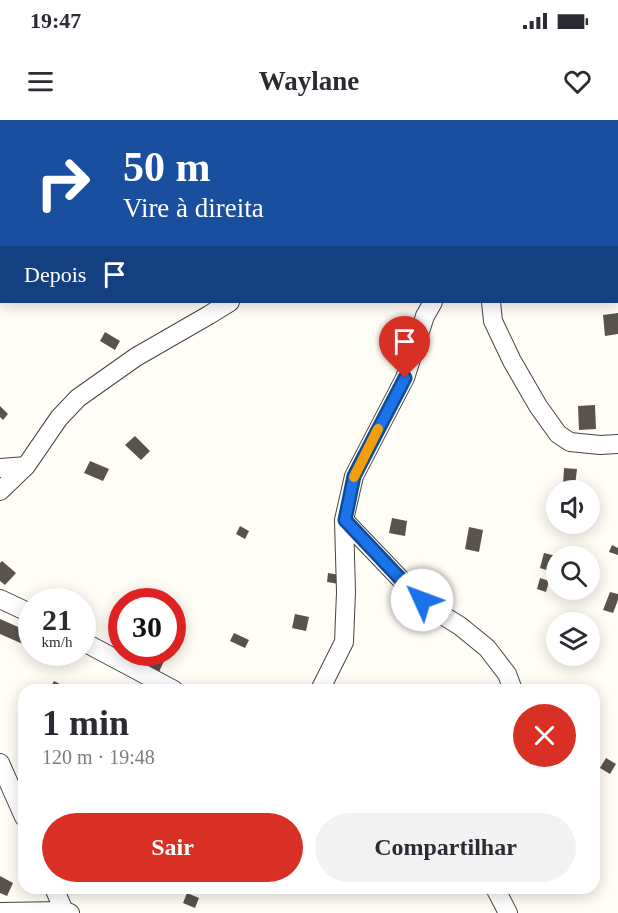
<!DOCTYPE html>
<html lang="pt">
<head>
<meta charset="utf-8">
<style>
	:root { --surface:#fff; --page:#f2f2f3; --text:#2b2b33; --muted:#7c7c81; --accent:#d93025 }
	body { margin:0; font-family:Georgia,serif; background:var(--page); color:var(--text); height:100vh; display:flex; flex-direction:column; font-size:22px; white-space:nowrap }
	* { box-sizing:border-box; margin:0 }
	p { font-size:20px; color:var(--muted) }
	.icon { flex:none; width:33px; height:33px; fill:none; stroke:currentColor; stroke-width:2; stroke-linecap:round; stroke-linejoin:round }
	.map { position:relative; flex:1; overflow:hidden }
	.details { position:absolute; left:18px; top:564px; width:582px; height:210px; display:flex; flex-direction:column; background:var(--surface); border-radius:18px; box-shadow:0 3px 15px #0003 }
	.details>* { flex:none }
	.banner { position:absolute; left:0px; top:0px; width:618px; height:183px; box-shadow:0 3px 15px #0003; background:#1a4fa0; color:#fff; overflow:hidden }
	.buttons { position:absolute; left:546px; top:360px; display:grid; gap:12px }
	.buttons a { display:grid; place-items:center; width:54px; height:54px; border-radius:50%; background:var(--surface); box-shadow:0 3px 15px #0003; font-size:30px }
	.speed { position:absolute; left:18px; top:468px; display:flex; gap:12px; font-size:30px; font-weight:700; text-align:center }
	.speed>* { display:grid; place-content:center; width:78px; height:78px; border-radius:50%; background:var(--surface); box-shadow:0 3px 15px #0003; line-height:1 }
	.speed small { font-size:15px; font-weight:400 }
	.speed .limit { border:9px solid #d22; background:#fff; color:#111 }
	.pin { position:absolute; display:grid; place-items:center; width:51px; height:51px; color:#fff; margin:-62px -26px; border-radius:50% 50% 50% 0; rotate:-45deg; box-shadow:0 0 6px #0007 }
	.pin .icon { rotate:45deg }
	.me { position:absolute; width:66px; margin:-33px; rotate:313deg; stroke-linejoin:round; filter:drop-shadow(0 0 4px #0008) }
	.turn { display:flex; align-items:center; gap:21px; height:126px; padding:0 24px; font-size:27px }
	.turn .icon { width:78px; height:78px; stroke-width:2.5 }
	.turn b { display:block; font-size:42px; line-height:51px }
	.then { display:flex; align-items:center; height:57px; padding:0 24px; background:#0003; gap:12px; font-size:22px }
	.round { display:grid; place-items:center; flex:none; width:63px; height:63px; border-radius:32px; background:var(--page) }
	.overview { display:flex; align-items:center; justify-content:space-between; height:102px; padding:0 24px }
	h1 { font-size:36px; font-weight:600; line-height:45px }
	.cta { display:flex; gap:12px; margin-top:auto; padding:12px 24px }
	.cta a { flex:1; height:69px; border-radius:36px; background:var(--accent); color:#fff; font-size:24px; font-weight:600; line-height:69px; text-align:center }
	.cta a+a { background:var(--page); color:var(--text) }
	.status { display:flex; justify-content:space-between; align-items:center; height:42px; padding:0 30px; background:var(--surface); direction:ltr }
	.status svg { height:16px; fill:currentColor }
	header { display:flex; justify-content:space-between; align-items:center; height:78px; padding:0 24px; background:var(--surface); font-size:27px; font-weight:600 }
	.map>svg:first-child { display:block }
	.building { fill:#5a524d }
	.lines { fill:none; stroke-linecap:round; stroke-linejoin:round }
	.street-casing { stroke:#444; stroke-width:20 }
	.street { stroke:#fff; stroke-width:18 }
	.route-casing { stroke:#114b97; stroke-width:15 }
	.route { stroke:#1a73e8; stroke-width:10 }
	.slow { stroke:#f59e0b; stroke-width:10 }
</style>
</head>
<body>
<div class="status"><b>19:47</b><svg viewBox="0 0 49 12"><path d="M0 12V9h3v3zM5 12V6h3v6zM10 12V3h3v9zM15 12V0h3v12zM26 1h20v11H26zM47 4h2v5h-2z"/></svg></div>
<header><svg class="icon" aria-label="menu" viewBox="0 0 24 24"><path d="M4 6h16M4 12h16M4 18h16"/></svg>Waylane<svg class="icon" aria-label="heart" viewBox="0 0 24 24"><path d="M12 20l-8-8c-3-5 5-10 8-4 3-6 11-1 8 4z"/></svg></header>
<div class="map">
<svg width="618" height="793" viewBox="0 0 618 793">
	<rect width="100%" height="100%" fill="#fffdf5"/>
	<!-- building -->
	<path class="building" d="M 618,193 L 618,214 L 605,216 L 603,195 Z
		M 105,212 L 120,221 L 115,230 L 100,221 Z
		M 595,285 L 596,309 L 579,310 L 578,286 Z
		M 0,286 L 8,294 L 3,300 L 0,297 Z
		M 135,316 L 150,331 L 141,340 L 125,325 Z
		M 90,341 L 109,349 L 103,361 L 84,353 Z
		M 564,348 L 577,349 L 575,366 L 563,365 Z
		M 392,398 L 407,401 L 405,416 L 389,413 Z
		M 240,406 L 249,411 L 245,419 L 236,414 Z
		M 469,407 L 483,410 L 479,432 L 465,429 Z
		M 612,425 L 618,428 L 618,435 L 609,432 Z
		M 544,433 L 556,436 L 556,453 L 540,448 Z
		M 2,441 L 16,453 L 5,465 L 0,461 L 0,443 Z
		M 328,453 L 340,455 L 339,464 L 327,462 Z
		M 540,458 L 549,461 L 546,472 L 537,469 Z
		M 610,472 L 618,474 L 618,480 L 613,493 L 603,490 Z
		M 295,494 L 309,497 L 306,511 L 292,508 Z
		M 0,499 L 32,513 L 32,528 L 0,514 Z
		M 234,513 L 249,520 L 245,528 L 230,521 Z
		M 152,536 L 164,541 L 159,552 L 148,547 Z
		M 54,561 L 68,568 L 67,570 L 49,570 Z
		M 606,638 L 616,644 L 610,654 L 600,648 Z
		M 0,756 L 13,763 L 7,776 L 0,773 Z
		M 187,773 L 199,778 L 195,788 L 183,783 Z"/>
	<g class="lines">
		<!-- street casing -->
		<g class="street-casing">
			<path id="street" d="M 504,2 L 506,0
				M 491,182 L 493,201 L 512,241 L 538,286 L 558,314 L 570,322 L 600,325 L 618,324
				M 0,348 L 26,346 L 59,298 L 78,278 L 136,237 L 209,195 L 230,182
				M 0,371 L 26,346
				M 344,400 L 410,469 L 434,490 L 460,506 L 487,528 L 507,554 L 513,570
				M 0,479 L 32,494
				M 82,521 L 174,570
				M 320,570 L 344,522 L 346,472 L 344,400 L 354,356 L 405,258 L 425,196 L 433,182
				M 0,643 L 24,697
				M 54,768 L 64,791
				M 495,768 L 508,793
				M 0,792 L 64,791 L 70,793"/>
		</g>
		<!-- street -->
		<use href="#street" class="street"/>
	</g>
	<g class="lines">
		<!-- route casing -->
		<g class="route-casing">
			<path id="route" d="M 405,258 L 354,356 L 345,400 L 410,469 L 422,480"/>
		</g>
		<!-- route -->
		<use href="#route" class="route"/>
		<!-- slow -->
		<path class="slow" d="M 354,357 L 378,309"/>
	</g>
</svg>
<div class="buttons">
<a><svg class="icon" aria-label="sound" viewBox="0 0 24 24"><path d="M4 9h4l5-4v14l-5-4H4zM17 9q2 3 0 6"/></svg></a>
<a><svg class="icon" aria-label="search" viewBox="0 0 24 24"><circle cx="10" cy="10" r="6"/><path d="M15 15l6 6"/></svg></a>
<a><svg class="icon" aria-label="layers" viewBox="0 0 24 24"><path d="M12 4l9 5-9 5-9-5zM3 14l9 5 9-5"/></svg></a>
</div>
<div class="speed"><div>21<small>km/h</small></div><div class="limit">30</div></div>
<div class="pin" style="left:405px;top:258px;background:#d93025"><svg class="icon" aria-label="arrive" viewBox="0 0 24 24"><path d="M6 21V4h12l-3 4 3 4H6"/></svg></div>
<svg class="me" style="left:422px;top:480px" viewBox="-20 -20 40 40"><circle r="19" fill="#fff"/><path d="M0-13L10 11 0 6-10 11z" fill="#1a73e8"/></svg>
<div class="banner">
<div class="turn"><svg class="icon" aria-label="right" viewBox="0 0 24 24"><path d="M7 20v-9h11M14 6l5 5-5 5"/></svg><div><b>50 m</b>Vire à direita</div></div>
<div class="then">Depois<svg class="icon" aria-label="arrive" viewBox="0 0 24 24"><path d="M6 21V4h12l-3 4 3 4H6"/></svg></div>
</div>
<section class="details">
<div class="overview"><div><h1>1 min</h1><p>120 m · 19:48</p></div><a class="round" style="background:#d93025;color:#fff"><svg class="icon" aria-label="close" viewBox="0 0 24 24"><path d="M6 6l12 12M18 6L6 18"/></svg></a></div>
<div class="cta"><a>Sair</a><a>Compartilhar</a></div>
</section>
</div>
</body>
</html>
